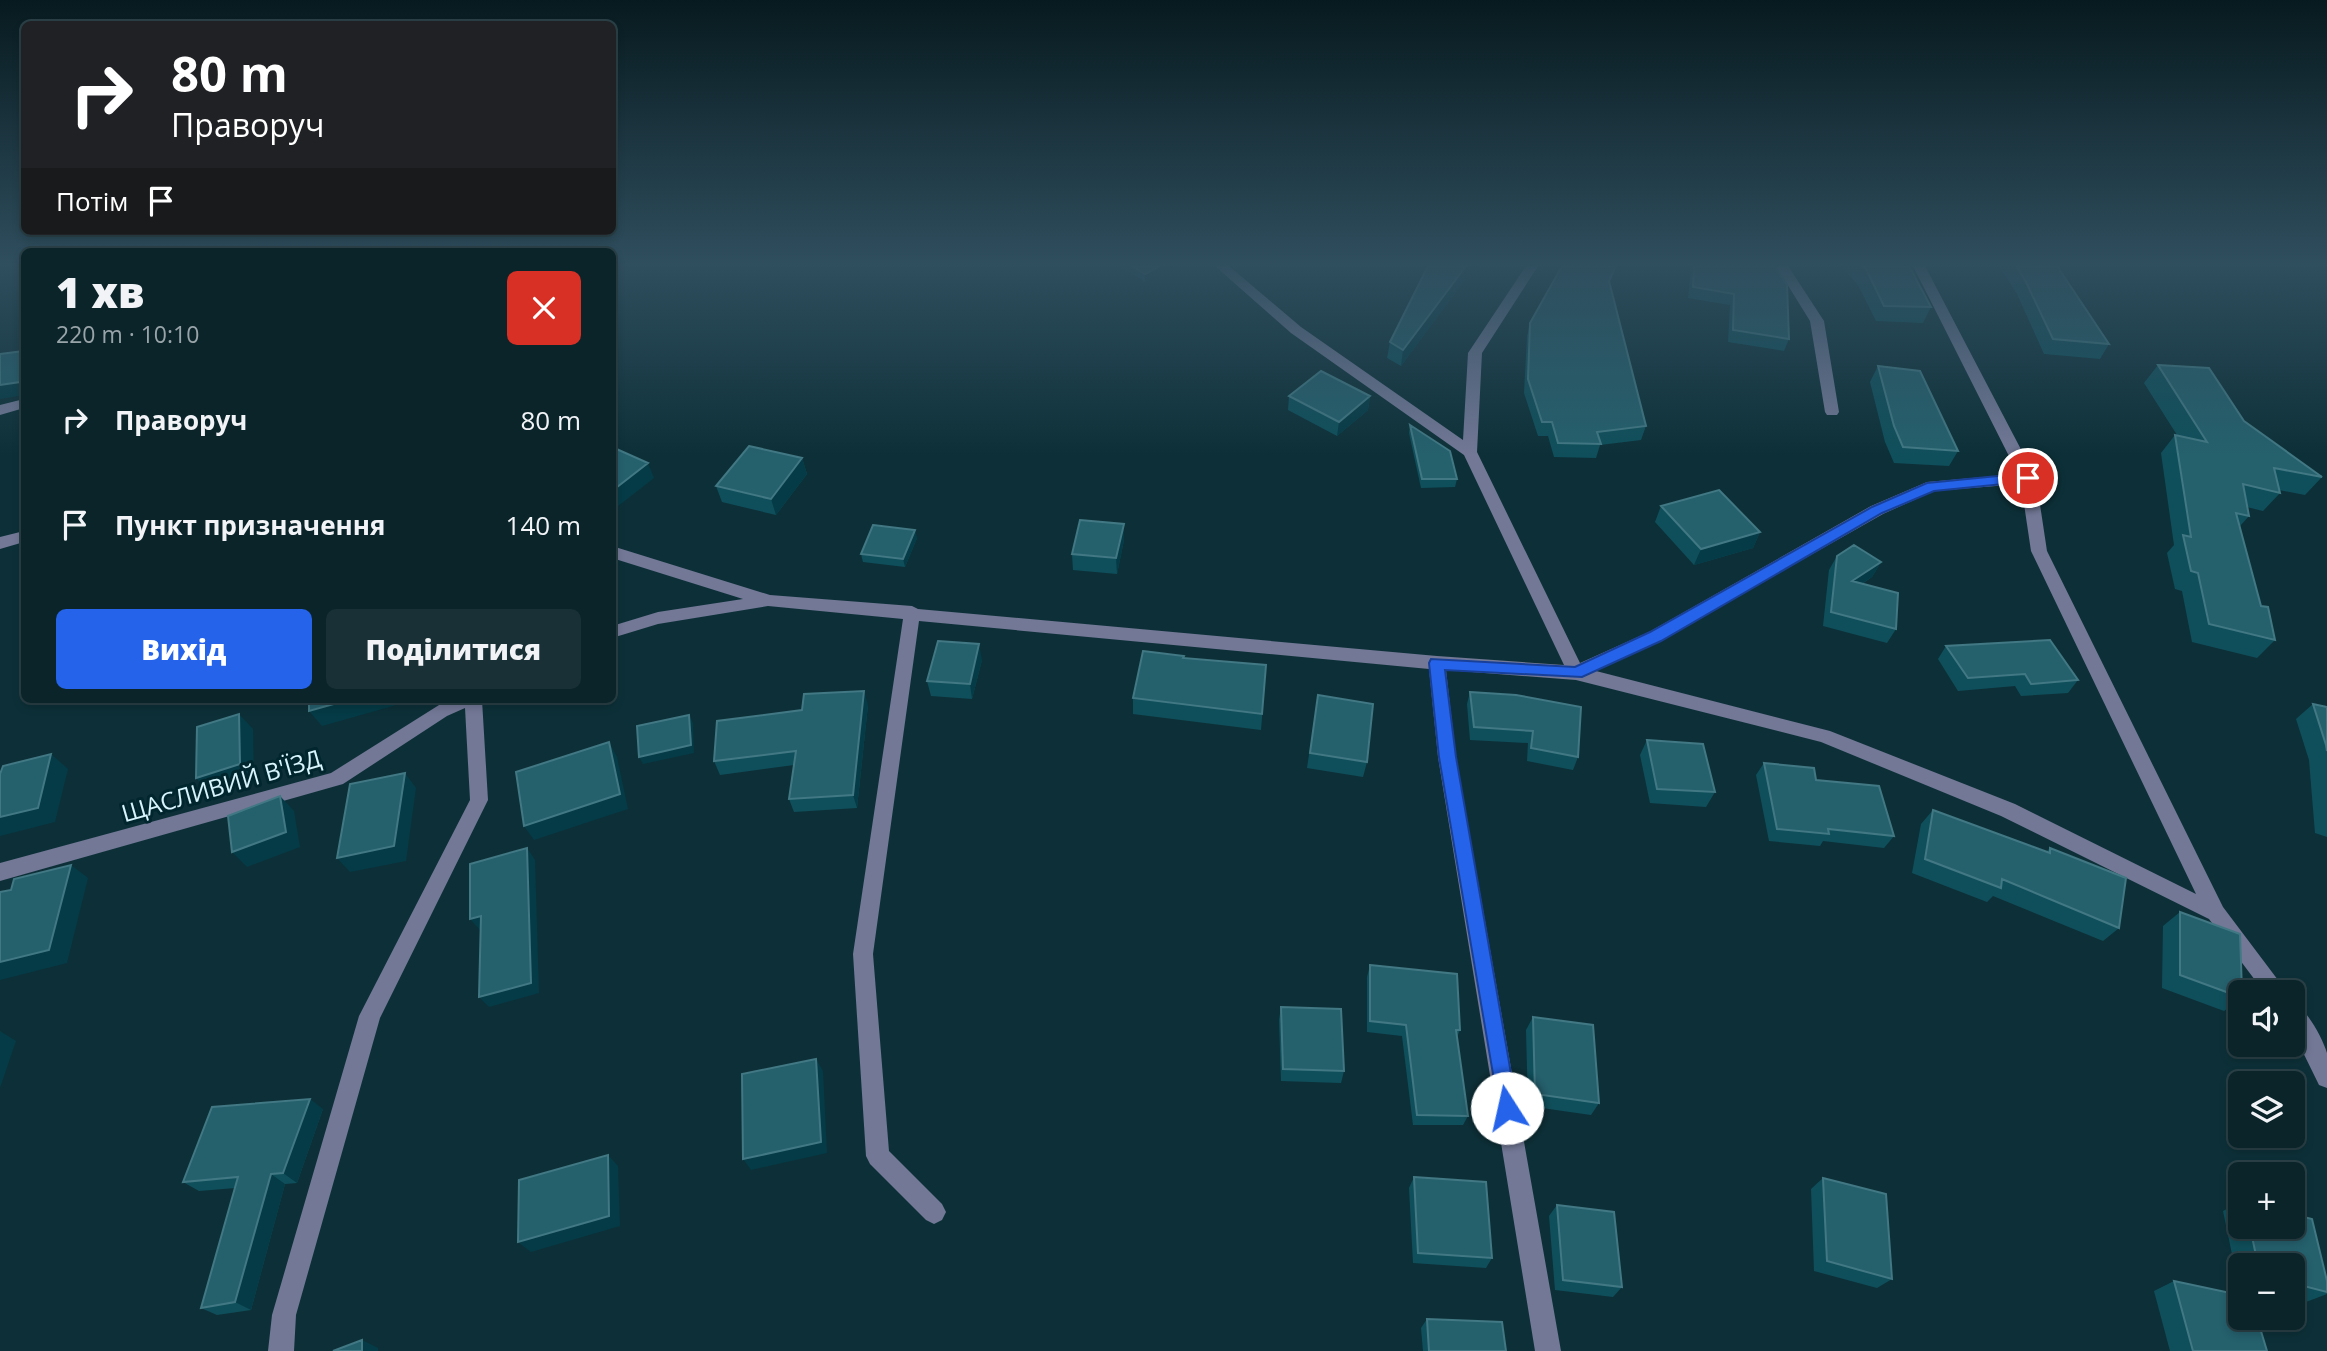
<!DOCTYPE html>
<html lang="uk">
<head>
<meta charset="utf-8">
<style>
	:root { --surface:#0a242a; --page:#183036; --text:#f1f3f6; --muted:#99a4a8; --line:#2a4147; --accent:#2563eb }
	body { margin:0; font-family:"Open Sans",sans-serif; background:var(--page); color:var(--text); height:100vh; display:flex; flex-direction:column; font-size:26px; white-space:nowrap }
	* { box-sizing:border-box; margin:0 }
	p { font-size:23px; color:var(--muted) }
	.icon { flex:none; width:38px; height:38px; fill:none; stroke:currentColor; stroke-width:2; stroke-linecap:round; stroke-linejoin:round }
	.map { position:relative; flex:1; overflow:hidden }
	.side { position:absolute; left:21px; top:248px; width:595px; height:455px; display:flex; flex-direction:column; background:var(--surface); border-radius:10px; box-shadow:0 4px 10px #0003,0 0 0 2px var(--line) }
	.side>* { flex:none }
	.hud { position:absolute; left:21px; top:21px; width:595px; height:214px; border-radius:10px; box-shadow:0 4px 10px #0003,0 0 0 2px var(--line); background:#202124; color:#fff; overflow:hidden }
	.buttons { position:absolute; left:2228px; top:980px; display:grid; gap:14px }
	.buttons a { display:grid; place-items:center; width:77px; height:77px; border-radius:10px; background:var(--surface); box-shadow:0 4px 10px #0003,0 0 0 2px var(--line); font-size:35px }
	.pin { position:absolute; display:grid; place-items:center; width:60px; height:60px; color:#fff; margin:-30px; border:4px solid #fff; border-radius:50%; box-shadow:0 2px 7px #0007 }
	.me { position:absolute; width:77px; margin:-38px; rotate:350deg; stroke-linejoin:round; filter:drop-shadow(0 0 5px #0008) }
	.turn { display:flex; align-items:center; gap:24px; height:147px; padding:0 35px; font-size:32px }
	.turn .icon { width:91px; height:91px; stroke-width:2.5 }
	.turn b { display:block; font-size:49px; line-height:60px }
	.then { display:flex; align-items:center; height:66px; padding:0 35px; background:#0003; gap:14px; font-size:26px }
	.round { display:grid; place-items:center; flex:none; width:74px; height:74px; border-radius:10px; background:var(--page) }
	.head { display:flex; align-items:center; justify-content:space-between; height:119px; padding:0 35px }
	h1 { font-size:42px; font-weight:800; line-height:52px }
	.primary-button { display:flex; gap:14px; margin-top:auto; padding:14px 35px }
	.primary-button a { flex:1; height:80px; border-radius:10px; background:var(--accent); color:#fff; font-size:28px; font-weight:800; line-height:80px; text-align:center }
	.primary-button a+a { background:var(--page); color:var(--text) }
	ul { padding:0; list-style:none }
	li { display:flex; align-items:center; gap:21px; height:105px; padding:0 35px }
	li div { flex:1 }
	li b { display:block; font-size:26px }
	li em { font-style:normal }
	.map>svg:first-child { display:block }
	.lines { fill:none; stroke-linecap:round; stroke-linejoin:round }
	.minor { fill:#727896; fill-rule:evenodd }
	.wall { fill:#0f4f5b }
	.shaded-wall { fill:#053b46 }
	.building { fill:#25606d; stroke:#417883; stroke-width:2 }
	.route { fill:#2563eb; stroke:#184099; stroke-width:2 }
	.labels { text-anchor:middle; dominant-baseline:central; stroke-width:6; stroke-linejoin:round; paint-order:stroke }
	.street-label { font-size:24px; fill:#d8f5fd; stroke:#02262e }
</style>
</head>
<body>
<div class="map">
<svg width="2327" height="1351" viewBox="0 0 2327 1351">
	<rect width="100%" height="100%" fill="#0d3038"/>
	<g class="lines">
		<!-- minor -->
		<path class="minor" d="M 1215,266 L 1229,266 L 1301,327 L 1463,440 L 1468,353 L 1526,266 L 1538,266 L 1482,353 L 1477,452 L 1580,663 L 1649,632 L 1871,506 L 1927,482 L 2018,474 L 1913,266 L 1925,266 L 2036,478 L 2047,551 L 2223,907 L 2287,992 L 2264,992 L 2209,919 L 2001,816 L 1821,742 L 1576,680 L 1446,670 L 1456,757 L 1561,1351 L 1535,1351 L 1438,757 L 1429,669 L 919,621 L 873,954 L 889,1151 L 942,1204 L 946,1212 L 942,1220 L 934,1224 L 926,1220 L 870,1164 L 866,1156 L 853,954 L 903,619 L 768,606 L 658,624 L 612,638 L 612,626 L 658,612 L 743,599 L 612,558 L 612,546 L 770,595 L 912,606 L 918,609 L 1437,656 L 1564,665 L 1464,455 L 1291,333 ZM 2021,484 L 2031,551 L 2196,894 L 2015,804 L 1830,731 L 1596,671 L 1661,640 L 1883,514 L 1934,491 Z
			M 1776,266 L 1788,266 L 1824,321 L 1839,412 L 1837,415 L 1827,415 L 1825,412 L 1810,321 Z
			M 24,399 L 24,408 L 0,415 L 0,405 Z
			M 24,531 L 24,542 L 0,549 L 0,537 Z
			M 447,700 L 482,700 L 488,800 L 380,1018 L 296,1315 L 294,1351 L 268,1351 L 272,1315 L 359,1016 L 470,800 L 465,708 L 447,716 L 343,784 L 0,881 L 0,863 L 331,773 Z
			M 2292,1002 C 2306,1007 2323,1039 2327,1053 C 2327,1063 2327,1077 2327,1088 L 2319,1085 L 2292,1030 Z"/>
	</g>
	<!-- wall -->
	<path class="wall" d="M 1120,266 L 1172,266 L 1172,268 L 1145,282 Z
		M 1428,266 L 1475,266 L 1401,366 L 1387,358 L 1390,342 Z
		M 1691,266 L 1775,266 L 1789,339 L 1784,351 L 1728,342 L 1730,305 L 1688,298 Z
		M 1841,266 L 1909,266 L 1931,307 L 1923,323 L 1876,321 L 1858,285 Z
		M 1999,266 L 2057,266 L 2109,344 L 2100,359 L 2044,354 L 2017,294 Z
		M 1610,284 L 1646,426 L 1641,440 L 1600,445 L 1596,458 L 1554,457 L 1548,436 L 1538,436 L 1524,393 L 1527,336 L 1530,323 Z
		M 2158,365 L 2244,421 L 2322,477 L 2305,495 L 2279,490 L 2280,493 L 2263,511 L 2247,507 L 2249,516 L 2240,526 L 2261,606 L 2275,640 L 2257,658 L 2192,642 L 2182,591 L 2175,589 L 2167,553 L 2174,545 L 2161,453 L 2175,435 L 2177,435 L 2144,383 Z
		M 1878,366 L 1958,451 L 1949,466 L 1894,463 L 1885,442 L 1870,382 Z
		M 1289,396 L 1370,396 L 1368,410 L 1337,436 L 1288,410 Z
		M 1410,425 L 1457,479 L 1455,487 L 1421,488 L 1409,433 Z
		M 802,458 L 807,474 L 776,515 L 722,502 L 716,486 Z
		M 1661,506 L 1760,532 L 1753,548 L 1694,565 L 1655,522 Z
		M 1124,524 L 1124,540 L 1117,574 L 1073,570 L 1072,554 Z
		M 917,538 L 905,567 L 863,562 L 861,554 Z
		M 1837,556 L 1881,562 L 1872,577 L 1862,584 L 1896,629 L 1887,643 L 1823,626 L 1829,570 Z
		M 1946,646 L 2078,680 L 2068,693 L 2021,696 L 2015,686 L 1958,691 L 1938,659 Z
		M 1184,658 L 1266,665 L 1261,730 L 1133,714 L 1133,698 Z
		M 982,660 L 972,699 L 931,696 L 927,681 Z
		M 1470,692 L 1578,757 L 1573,770 L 1527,761 L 1528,743 L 1470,740 L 1467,704 Z
		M 1318,695 L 1367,762 L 1363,777 L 1307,768 Z
		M 2313,704 L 2327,707 L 2327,837 L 2315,833 L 2309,760 L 2296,719 Z
		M 868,705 L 857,808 L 794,812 L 789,799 L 794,765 L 720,775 L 714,761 Z
		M 1647,740 L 1715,792 L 1706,807 L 1650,803 L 1640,755 Z
		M 1764,763 L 1816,780 L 1894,836 L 1884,848 L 1823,841 L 1820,846 L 1769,841 L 1756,775 Z
		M 1933,810 L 2046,852 L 2050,848 L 2119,928 L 2103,941 L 1993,896 L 1987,902 L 1912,873 L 1921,824 Z
		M 2180,912 L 2240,992 L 2240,1000 L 2224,1011 L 2162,988 L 2163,926 Z
		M 1370,965 L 1460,1030 L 1457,1037 L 1468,1116 L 1463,1125 L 1413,1125 L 1402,1036 L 1367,1032 L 1367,977 Z
		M 1281,1007 L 1344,1071 L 1341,1083 L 1281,1081 L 1279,1020 Z
		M 1533,1017 L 1599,1103 L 1591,1115 L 1528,1106 L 1526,1030 Z
		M 323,1109 L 297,1183 L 285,1184 L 251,1310 L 217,1315 L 201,1308 L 235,1188 L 199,1191 L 183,1182 Z
		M 1414,1177 L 1492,1258 L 1486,1268 L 1413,1263 L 1409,1188 Z
		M 1823,1178 L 1892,1279 L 1877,1288 L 1814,1271 L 1811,1189 Z
		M 2240,1202 L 2240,1227 L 2292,1227 L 2327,1281 L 2327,1294 L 2306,1302 L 2292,1298 L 2292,1265 L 2240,1265 L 2240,1283 L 2238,1283 L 2223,1211 Z
		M 1557,1205 L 1622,1287 L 1613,1297 L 1555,1290 L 1549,1216 Z
		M 2174,1281 L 2267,1351 L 2170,1351 L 2154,1291 Z
		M 1427,1319 L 1506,1351 L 1423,1351 L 1421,1328 Z"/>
	<!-- shaded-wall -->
	<path class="shaded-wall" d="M 1160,266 L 1172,266 L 1172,268 L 1145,282 L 1145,274 Z
		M 1466,266 L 1475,266 L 1401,366 L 1403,350 Z
		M 1616,266 L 1618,266 L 1605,294 L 1609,281 Z
		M 24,373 L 24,395 L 0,399 L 0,385 Z
		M 1370,396 L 1368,410 L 1337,436 L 1339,422 Z
		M 802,458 L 807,474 L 776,515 L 771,499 Z
		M 648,463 L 654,478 L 617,507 L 612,498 L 612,491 Z
		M 1124,524 L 1124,540 L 1117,574 L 1116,558 Z
		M 915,530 L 917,538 L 905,567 L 903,559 Z
		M 1760,532 L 1753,548 L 1694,565 L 1701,549 Z
		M 1881,562 L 1872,577 L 1844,595 L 1852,581 Z
		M 979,644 L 982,660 L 972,699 L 970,684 Z
		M 864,691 L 868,705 L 857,808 L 853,795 Z
		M 348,700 L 400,700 L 400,704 L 322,726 L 309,711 Z
		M 239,714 L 253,729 L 254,779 L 211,793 L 196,778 Z
		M 689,715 L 693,723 L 694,753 L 643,764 L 639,757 Z
		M 609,742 L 617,757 L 628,809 L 534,840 L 524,826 Z
		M 51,754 L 68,769 L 55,822 L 0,836 L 0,817 Z
		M 405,773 L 416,788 L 406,861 L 350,872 L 337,858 Z
		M 280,796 L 294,811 L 300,847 L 247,867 L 232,852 Z
		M 527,848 L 535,860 L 539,993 L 489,1007 L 479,997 Z
		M 71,865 L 88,878 L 67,963 L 0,980 L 0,962 Z
		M 481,916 L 490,927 L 480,930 L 470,919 Z
		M 0,1031 L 16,1041 L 0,1088 Z
		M 816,1059 L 823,1071 L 827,1153 L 751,1170 L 743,1159 Z
		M 310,1099 L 323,1109 L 297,1183 L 283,1173 Z
		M 608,1155 L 618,1166 L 620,1226 L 531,1252 L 518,1242 Z
		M 271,1174 L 285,1184 L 251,1310 L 235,1302 Z
		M 362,1340 L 378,1348 L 378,1351 L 362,1351 Z"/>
	<!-- building -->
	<path class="building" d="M 1132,266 L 1160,266 L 1145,274 Z
		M 1428,266 L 1466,266 L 1403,350 L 1390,342 Z
		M 1562,266 L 1616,266 L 1609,281 L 1646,426 L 1597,432 L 1601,444 L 1558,443 L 1552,422 L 1542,422 L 1528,379 L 1530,323 Z
		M 1694,266 L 1775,266 L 1787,285 L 1789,339 L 1733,330 L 1734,294 L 1693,287 Z
		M 1862,266 L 1909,266 L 1931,307 L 1884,306 L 1866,269 Z
		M 2016,266 L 2057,266 L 2109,344 L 2053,339 L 2025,280 Z
		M 24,351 L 24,373 L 20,382 L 0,385 L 0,354 Z
		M 2158,365 L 2209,368 L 2244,421 L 2322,477 L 2274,468 L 2280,493 L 2243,484 L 2249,516 L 2236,513 L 2261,606 L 2268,607 L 2275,640 L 2209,624 L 2198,573 L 2191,571 L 2183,535 L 2191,537 L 2175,435 L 2207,442 Z
		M 1878,366 L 1920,371 L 1958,451 L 1903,447 L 1894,426 Z
		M 1321,371 L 1370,396 L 1339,422 L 1289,396 Z
		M 1410,425 L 1450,451 L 1457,479 L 1422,479 Z
		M 749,446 L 802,458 L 771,499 L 716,486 Z
		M 612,447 L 648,463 L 612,491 Z
		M 1719,490 L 1760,532 L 1701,549 L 1661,506 Z
		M 1080,520 L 1124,524 L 1116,558 L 1072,554 Z
		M 873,525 L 915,530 L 903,559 L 861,554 Z
		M 1854,545 L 1881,562 L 1852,581 L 1898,593 L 1896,629 L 1831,612 L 1837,556 Z
		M 2050,640 L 2078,680 L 2031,684 L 2025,674 L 1968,678 L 1946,646 Z
		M 938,641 L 979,644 L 970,684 L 927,681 Z
		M 1143,651 L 1184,656 L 1183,658 L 1266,665 L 1262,714 L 1133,698 Z
		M 864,691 L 853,795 L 789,799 L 796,751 L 714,761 L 717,721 L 802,710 L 804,694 Z
		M 1470,692 L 1516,695 L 1581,707 L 1578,757 L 1531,748 L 1533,731 L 1474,727 Z
		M 1318,695 L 1373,704 L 1367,762 L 1310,753 Z
		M 309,700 L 348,700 L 309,711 Z
		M 2313,704 L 2327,707 L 2327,751 L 2326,745 Z
		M 239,714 L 240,764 L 196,778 L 197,727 Z
		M 689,715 L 691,745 L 639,757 L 637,726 Z
		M 1647,740 L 1703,744 L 1715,792 L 1657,789 Z
		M 609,742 L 620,794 L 524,826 L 516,772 Z
		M 51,754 L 38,808 L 0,817 L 0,774 L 3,766 Z
		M 1764,763 L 1814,768 L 1816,780 L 1879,786 L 1894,836 L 1828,829 L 1829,834 L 1777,829 Z
		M 405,773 L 394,846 L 337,858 L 350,784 Z
		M 280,796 L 286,832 L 232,852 L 228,816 Z
		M 1933,810 L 2050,853 L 2050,848 L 2126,878 L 2119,928 L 2002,879 L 2001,888 L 1925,859 Z
		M 527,848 L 531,983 L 479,997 L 481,916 L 470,919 L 470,864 Z
		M 71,865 L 49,950 L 0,962 L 0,892 L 11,890 L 14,879 Z
		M 2180,912 L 2240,934 L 2242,992 L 2240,992 L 2240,997 L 2180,975 Z
		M 1370,965 L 1457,974 L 1460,1030 L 1456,1030 L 1468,1116 L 1417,1115 L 1406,1025 L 1370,1021 Z
		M 1281,1007 L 1341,1009 L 1344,1071 L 1283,1069 Z
		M 1533,1017 L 1593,1025 L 1599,1103 L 1535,1094 Z
		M 816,1059 L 821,1142 L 743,1159 L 742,1074 Z
		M 310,1099 L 283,1173 L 271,1174 L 235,1302 L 201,1308 L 238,1177 L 183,1182 L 212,1107 Z
		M 608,1155 L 609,1216 L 518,1242 L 519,1180 Z
		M 1414,1177 L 1486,1182 L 1492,1258 L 1418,1253 Z
		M 1823,1178 L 1886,1194 L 1892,1279 L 1827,1261 Z
		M 1557,1205 L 1614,1212 L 1622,1287 L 1563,1280 Z
		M 2292,1214 L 2312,1219 L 2327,1281 L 2327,1292 L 2292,1283 L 2292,1265 L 2258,1265 L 2250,1227 L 2292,1227 Z
		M 2174,1281 L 2240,1295 L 2240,1318 L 2257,1318 L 2267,1351 L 2193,1351 Z
		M 1427,1319 L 1502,1322 L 1506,1351 L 1429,1351 Z
		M 362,1340 L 362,1351 L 333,1351 Z"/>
	<!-- sky -->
	<linearGradient id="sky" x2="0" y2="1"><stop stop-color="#071a1f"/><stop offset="0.58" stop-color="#2f4e5e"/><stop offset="1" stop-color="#2f4e5e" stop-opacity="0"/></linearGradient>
	<rect width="2327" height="455" fill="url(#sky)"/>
	<!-- route -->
	<path class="route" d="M 2028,473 L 2035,478 L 2033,481 L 1934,491 L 1882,513 L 1661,641 L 1582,677 L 1445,670 L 1456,757 L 1517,1108 L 1514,1115 L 1507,1118 L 1500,1115 L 1439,757 L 1429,663 L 1431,659 L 1575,667 L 1650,632 L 1872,507 L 1927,483 Z"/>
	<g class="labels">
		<!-- street labels -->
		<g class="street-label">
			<text transform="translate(221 785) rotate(-16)">ЩАСЛИВИЙ В'ЇЗД</text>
		</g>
	</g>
</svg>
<div class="buttons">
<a><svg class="icon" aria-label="sound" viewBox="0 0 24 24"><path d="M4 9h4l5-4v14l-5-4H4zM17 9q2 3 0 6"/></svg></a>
<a><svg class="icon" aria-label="layers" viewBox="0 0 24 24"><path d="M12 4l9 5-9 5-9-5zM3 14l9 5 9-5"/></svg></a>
<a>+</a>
<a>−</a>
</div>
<div class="pin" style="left:2028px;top:478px;background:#d93025"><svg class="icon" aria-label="arrive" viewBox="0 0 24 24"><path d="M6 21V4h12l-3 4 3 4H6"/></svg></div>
<svg class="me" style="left:1507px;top:1108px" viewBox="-20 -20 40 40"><circle r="19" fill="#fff"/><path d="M0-13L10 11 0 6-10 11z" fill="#2563eb"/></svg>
<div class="hud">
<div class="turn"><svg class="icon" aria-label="right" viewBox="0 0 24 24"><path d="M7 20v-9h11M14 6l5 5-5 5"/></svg><div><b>80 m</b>Праворуч</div></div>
<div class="then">Потім<svg class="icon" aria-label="arrive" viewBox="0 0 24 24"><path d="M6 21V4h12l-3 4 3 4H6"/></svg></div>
</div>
<section class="side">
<div class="head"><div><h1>1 хв</h1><p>220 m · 10:10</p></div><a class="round" style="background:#d93025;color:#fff"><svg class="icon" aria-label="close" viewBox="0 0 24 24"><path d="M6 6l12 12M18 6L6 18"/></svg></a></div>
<ul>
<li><svg class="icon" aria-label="right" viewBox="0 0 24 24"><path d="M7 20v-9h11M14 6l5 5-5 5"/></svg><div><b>Праворуч</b></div><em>80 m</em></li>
<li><svg class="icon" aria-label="arrive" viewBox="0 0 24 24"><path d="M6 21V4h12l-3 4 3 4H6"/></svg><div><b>Пункт призначення</b></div><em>140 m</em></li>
</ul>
<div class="primary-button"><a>Вихід</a><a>Поділитися</a></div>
</section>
</div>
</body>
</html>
